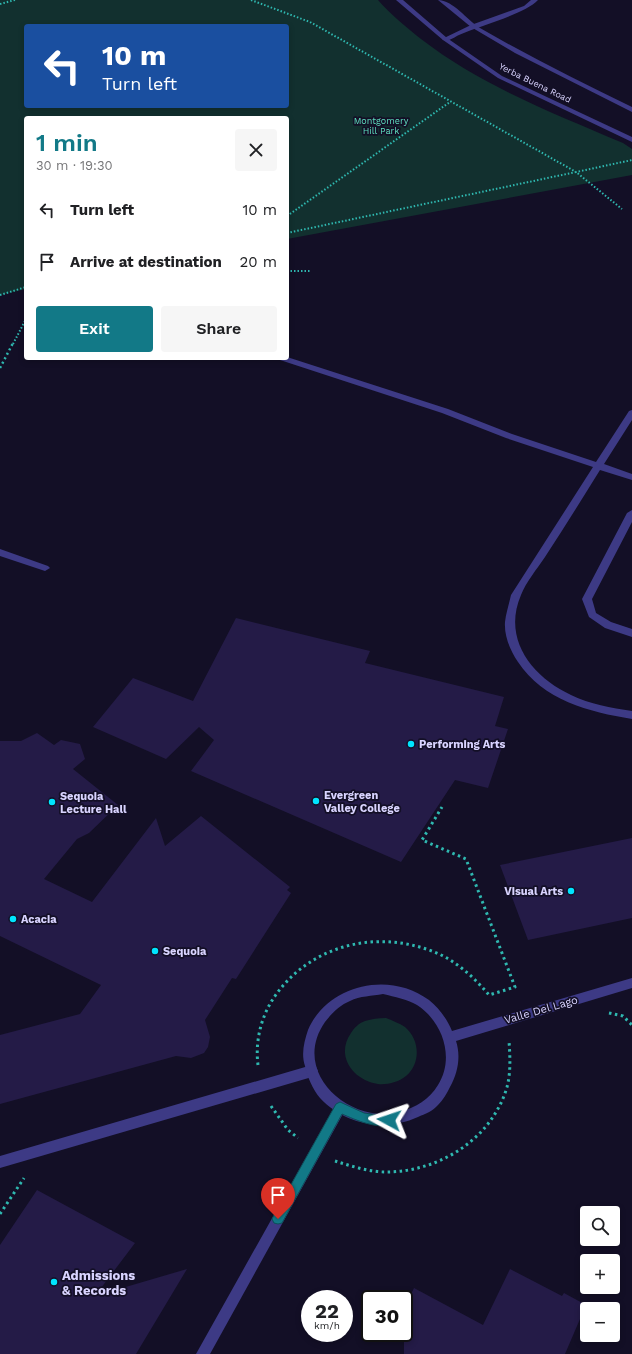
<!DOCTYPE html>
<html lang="en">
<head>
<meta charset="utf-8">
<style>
	:root { --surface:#fff; --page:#f6f6f6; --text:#202124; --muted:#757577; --accent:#127987 }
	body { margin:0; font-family:"Work Sans",sans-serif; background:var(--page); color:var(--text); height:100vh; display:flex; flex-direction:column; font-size:15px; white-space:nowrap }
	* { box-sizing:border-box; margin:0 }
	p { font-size:13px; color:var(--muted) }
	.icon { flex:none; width:22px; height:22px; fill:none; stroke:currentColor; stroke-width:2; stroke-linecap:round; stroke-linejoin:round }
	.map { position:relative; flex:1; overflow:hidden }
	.side { position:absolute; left:24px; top:116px; width:265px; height:244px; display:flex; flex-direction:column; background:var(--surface); border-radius:4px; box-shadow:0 2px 6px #0003 }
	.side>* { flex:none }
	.hud { position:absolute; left:24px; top:24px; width:265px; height:84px; border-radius:4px; box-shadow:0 2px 6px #0003; background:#1a4fa0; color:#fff; overflow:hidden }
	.tools { position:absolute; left:580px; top:1206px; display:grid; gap:8px }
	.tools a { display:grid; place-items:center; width:40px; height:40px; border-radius:4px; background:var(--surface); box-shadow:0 2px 6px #0003; font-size:20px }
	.speed { position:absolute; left:301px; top:1290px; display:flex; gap:8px; font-size:20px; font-weight:700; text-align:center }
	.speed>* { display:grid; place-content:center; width:52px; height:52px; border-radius:50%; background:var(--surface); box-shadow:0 2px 6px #0003; line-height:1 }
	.speed small { font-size:10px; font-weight:400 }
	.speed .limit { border:2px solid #111; border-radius:6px; background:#fff; color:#111 }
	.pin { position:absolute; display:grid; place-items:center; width:34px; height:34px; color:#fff; margin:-41px -17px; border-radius:50% 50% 50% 0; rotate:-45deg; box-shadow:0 0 4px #0007 }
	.pin .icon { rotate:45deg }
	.me { position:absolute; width:44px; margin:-22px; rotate:275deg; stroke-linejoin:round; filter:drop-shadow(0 0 3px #0008) }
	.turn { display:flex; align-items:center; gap:14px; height:84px; padding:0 12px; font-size:18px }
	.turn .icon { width:52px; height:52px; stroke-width:2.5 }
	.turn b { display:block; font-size:28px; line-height:34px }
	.round { display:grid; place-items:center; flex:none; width:42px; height:42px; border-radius:4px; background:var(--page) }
	.headline { display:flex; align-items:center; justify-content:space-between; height:68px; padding:0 12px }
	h1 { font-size:24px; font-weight:600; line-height:30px; color:var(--accent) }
	.primary-button { display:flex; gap:8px; margin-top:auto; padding:8px 12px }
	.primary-button a { flex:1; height:46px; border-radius:4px; background:var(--accent); color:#fff; font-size:16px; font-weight:600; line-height:46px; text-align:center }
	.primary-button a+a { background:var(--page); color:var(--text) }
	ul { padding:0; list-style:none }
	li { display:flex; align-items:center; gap:12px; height:52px; padding:0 12px }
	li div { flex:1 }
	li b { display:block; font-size:15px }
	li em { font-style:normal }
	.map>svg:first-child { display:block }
	.green { fill:#12302f; fill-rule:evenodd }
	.building { fill:#241b47 }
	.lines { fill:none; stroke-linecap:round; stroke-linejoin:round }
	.path-far2 { stroke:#2fb8b0; stroke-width:2; stroke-dasharray:1.5 2; stroke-linecap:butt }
	.path-far1 { stroke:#2fb8b0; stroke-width:2.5; stroke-dasharray:2 3; stroke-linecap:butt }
	.path { stroke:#2fb8b0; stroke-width:3; stroke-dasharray:2.5 3.5; stroke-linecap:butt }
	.service { fill:#3d3a85; fill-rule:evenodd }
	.pedestrian { fill:#3d3a85; fill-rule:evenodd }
	.minor { fill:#3d3a85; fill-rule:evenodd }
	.tertiary { fill:#3d3a85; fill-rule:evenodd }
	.route { fill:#127987; stroke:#0c4f58 }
	.poi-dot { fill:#00e5ff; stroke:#130f26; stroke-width:1.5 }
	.labels { text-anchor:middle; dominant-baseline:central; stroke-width:3.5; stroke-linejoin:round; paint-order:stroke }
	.far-street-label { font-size:9px; fill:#d9d4ff; stroke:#130f26 }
	.far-park-label { font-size:9px; fill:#5fe0c0; stroke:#130f26 }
	.poi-label { font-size:11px; font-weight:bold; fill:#d9d4ff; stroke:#130f26; text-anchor:start }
	.street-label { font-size:11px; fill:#d9d4ff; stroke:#130f26 }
	.near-poi-label { font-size:13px; font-weight:bold; fill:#d9d4ff; stroke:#130f26; text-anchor:start }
</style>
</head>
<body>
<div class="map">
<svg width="632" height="1354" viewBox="0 0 632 1354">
	<rect width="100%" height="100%" fill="#130f26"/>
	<!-- green -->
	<path class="green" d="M 0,0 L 378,0 C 390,14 406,27 421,39 C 482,86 553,113 623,143 L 632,149 L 632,175 L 287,239 L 287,118 L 26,118 L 26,289 L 0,295 ZM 26,26 L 287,26 L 287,106 L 26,106 Z
		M 386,1018 C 393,1021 399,1023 405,1027 C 420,1040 421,1063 406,1076 C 399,1082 387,1085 378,1084 C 353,1080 335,1056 351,1033 C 354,1028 359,1023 365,1021 C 372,1019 378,1018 386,1018 Z"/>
	<!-- building -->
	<path class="building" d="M 236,618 L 370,651 L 365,663 L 504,697 L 495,726 L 508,729 L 488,788 L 455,780 L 401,862 L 191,771 L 214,740 L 199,727 L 166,759 L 93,727 L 133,678 L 193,701 Z
		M 37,733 L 54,745 L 61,740 L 80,744 L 85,759 L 73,769 L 118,805 L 89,833 L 77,839 L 44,879 L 92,902 L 156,818 L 165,846 L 201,816 L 290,887 L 287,890 L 291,893 L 236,979 L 232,978 L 205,1020 L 210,1037 L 208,1047 L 204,1053 L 191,1058 L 176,1056 L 0,1104 L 0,1035 L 80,1014 L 101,985 L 0,936 L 0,741 L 21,741 Z
		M 632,838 L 632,918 L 528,940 L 500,865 Z
		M 37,1190 L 135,1243 L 95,1296 L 187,1269 L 136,1354 L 0,1354 L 0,1245 Z
		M 510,1269 L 562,1296 L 564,1293 L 586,1305 L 565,1354 L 404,1354 L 404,1309 L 414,1288 L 483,1325 Z"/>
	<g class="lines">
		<!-- path-far2 -->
		<path class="path-far2" d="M 251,0 L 310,22 L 576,172 L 632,160
			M 0,4 L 15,0
			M 287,216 L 450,102
			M 287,233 L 576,172 L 622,209
			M 287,271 L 311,271
			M 0,295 L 26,287
			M 13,344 L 26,319"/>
		<!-- path-far1 -->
		<path class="path-far1" d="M 0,368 L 13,343"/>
		<!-- path -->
		<path class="path" d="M 609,1013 L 623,1016 L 632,1025
			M 258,1065 C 255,1041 261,1016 275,996 C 310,946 373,930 429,950 C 453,958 473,976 489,995 L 515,987 L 466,859 L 422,840 L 442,807
			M 271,1106 L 288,1130 L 298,1138
			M 335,1161 C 351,1166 369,1172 386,1172 C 439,1172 492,1139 507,1087 C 511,1072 510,1056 509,1041
			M 0,1214 L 24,1178"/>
		<!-- service -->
		<path class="service" d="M 287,357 L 448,409 L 512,434 L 596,462 L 629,411 L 632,410 L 632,420 L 604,464 L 632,474 L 632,480 L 600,470 C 582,499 564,528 545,557 C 537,569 526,582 521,595 C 502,639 532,677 571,695 C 590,704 611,708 632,711 L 632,719 C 589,712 543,700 518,662 C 510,650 504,636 505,622 C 506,613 509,604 511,595 L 593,467 L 506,438 L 442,413 L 280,360 L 279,358 L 287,358 Z
			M 632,510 L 632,522 L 592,599 L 596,613 L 611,622 L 632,629 L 632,637 L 605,628 L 589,617 L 582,599 L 627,513 Z
			M 0,549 L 48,566 L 50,568 L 45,571 L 0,556 Z
			M 340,1102 L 344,1104 L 346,1108 L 344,1112 L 210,1354 L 196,1354 L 336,1104 Z"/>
		<!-- pedestrian -->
		<path class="pedestrian" d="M 312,1065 L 316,1067 L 318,1071 L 316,1075 L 312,1077 L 0,1168 L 0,1156 Z"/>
		<!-- minor -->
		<path class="minor" d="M 531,0 L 538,0 C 525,14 479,26 459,35 C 453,38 447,43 442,39 L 471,25 L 524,6 Z
			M 632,978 L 632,988 L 456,1041 C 461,1056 458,1073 450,1087 C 447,1093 443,1100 438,1105 C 433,1111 425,1114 418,1117 C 385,1132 345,1125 320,1098 C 313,1090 307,1076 305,1066 C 301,1054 304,1042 308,1030 C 327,985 389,970 429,1000 C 439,1008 447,1019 452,1031 ZM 383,994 C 395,997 407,999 417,1005 C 443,1022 455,1058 438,1085 C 429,1100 416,1107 400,1112 C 349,1125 290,1072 325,1022 C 332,1013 340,1005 350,1001 C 360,996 372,996 383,994 Z"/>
		<!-- tertiary -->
		<path class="tertiary" d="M 396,0 L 403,0 L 447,38 L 502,76 L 632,137 L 632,142 L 498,78 L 443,40 Z
			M 438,0 C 453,0 467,20 480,28 C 530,57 581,82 632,107 L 632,112 L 515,53 L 471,27 Z"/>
	</g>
	<!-- route -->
	<path class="route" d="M 340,1102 L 364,1113 L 393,1117 L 394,1120 L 393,1124 C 378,1130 356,1120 342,1114 L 282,1223 L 278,1224 L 274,1223 L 272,1219 L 274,1215 L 336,1104 Z"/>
	<!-- markers -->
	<g class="poi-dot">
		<circle cx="411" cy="744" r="4"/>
		<circle cx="316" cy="801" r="4"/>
		<circle cx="52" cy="802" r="4"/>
		<circle cx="571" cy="891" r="4"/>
		<circle cx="13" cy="919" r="4"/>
		<circle cx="155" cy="951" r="4"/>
		<circle cx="54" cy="1282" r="4"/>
	</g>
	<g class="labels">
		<!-- far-street labels -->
		<g class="far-street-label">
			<text transform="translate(535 83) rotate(26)">Yerba Buena Road</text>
		</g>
		<!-- far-park labels -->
		<g class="far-park-label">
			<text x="381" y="121">Montgomery<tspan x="381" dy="10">Hill Park</tspan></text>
		</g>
		<!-- poi labels -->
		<g class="poi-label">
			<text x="419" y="744">Performing Arts</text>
			<text x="324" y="795">Evergreen<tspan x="324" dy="13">Valley College</tspan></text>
			<text x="60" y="796">Sequoia<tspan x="60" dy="13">Lecture Hall</tspan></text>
			<text x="563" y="891" text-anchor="end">Visual Arts</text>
			<text x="21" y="919">Acacia</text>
			<text x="163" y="951">Sequoia</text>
		</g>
		<!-- street labels -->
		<g class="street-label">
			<text transform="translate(541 1010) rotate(-16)">Valle Del Lago</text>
		</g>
		<!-- near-poi labels -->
		<g class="near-poi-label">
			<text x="62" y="1275">Admissions<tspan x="62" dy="15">&amp; Records</tspan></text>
		</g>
	</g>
</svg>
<div class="tools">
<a><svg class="icon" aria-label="search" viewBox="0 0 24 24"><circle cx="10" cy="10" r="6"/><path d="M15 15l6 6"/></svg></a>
<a>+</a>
<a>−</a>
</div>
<div class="speed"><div>22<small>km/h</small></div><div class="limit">30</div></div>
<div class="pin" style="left:278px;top:1219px;background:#d93025"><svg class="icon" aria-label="arrive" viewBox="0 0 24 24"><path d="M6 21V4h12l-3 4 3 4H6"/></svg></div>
<svg class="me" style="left:389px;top:1120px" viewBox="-20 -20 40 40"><path d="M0-17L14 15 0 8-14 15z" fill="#127987" stroke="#fff" stroke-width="4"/></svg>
<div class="hud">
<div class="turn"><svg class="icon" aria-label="left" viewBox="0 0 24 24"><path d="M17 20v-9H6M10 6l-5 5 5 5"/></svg><div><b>10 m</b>Turn left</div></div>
</div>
<section class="side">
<div class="headline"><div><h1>1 min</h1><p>30 m · 19:30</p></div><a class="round"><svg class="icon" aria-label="close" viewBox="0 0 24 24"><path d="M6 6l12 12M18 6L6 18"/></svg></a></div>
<ul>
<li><svg class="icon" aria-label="left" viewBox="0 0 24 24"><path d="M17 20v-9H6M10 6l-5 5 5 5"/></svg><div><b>Turn left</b></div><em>10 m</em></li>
<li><svg class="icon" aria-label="arrive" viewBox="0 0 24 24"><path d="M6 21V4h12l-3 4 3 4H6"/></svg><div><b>Arrive at destination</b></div><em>20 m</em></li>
</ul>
<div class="primary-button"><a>Exit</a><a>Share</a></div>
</section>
</div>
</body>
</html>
